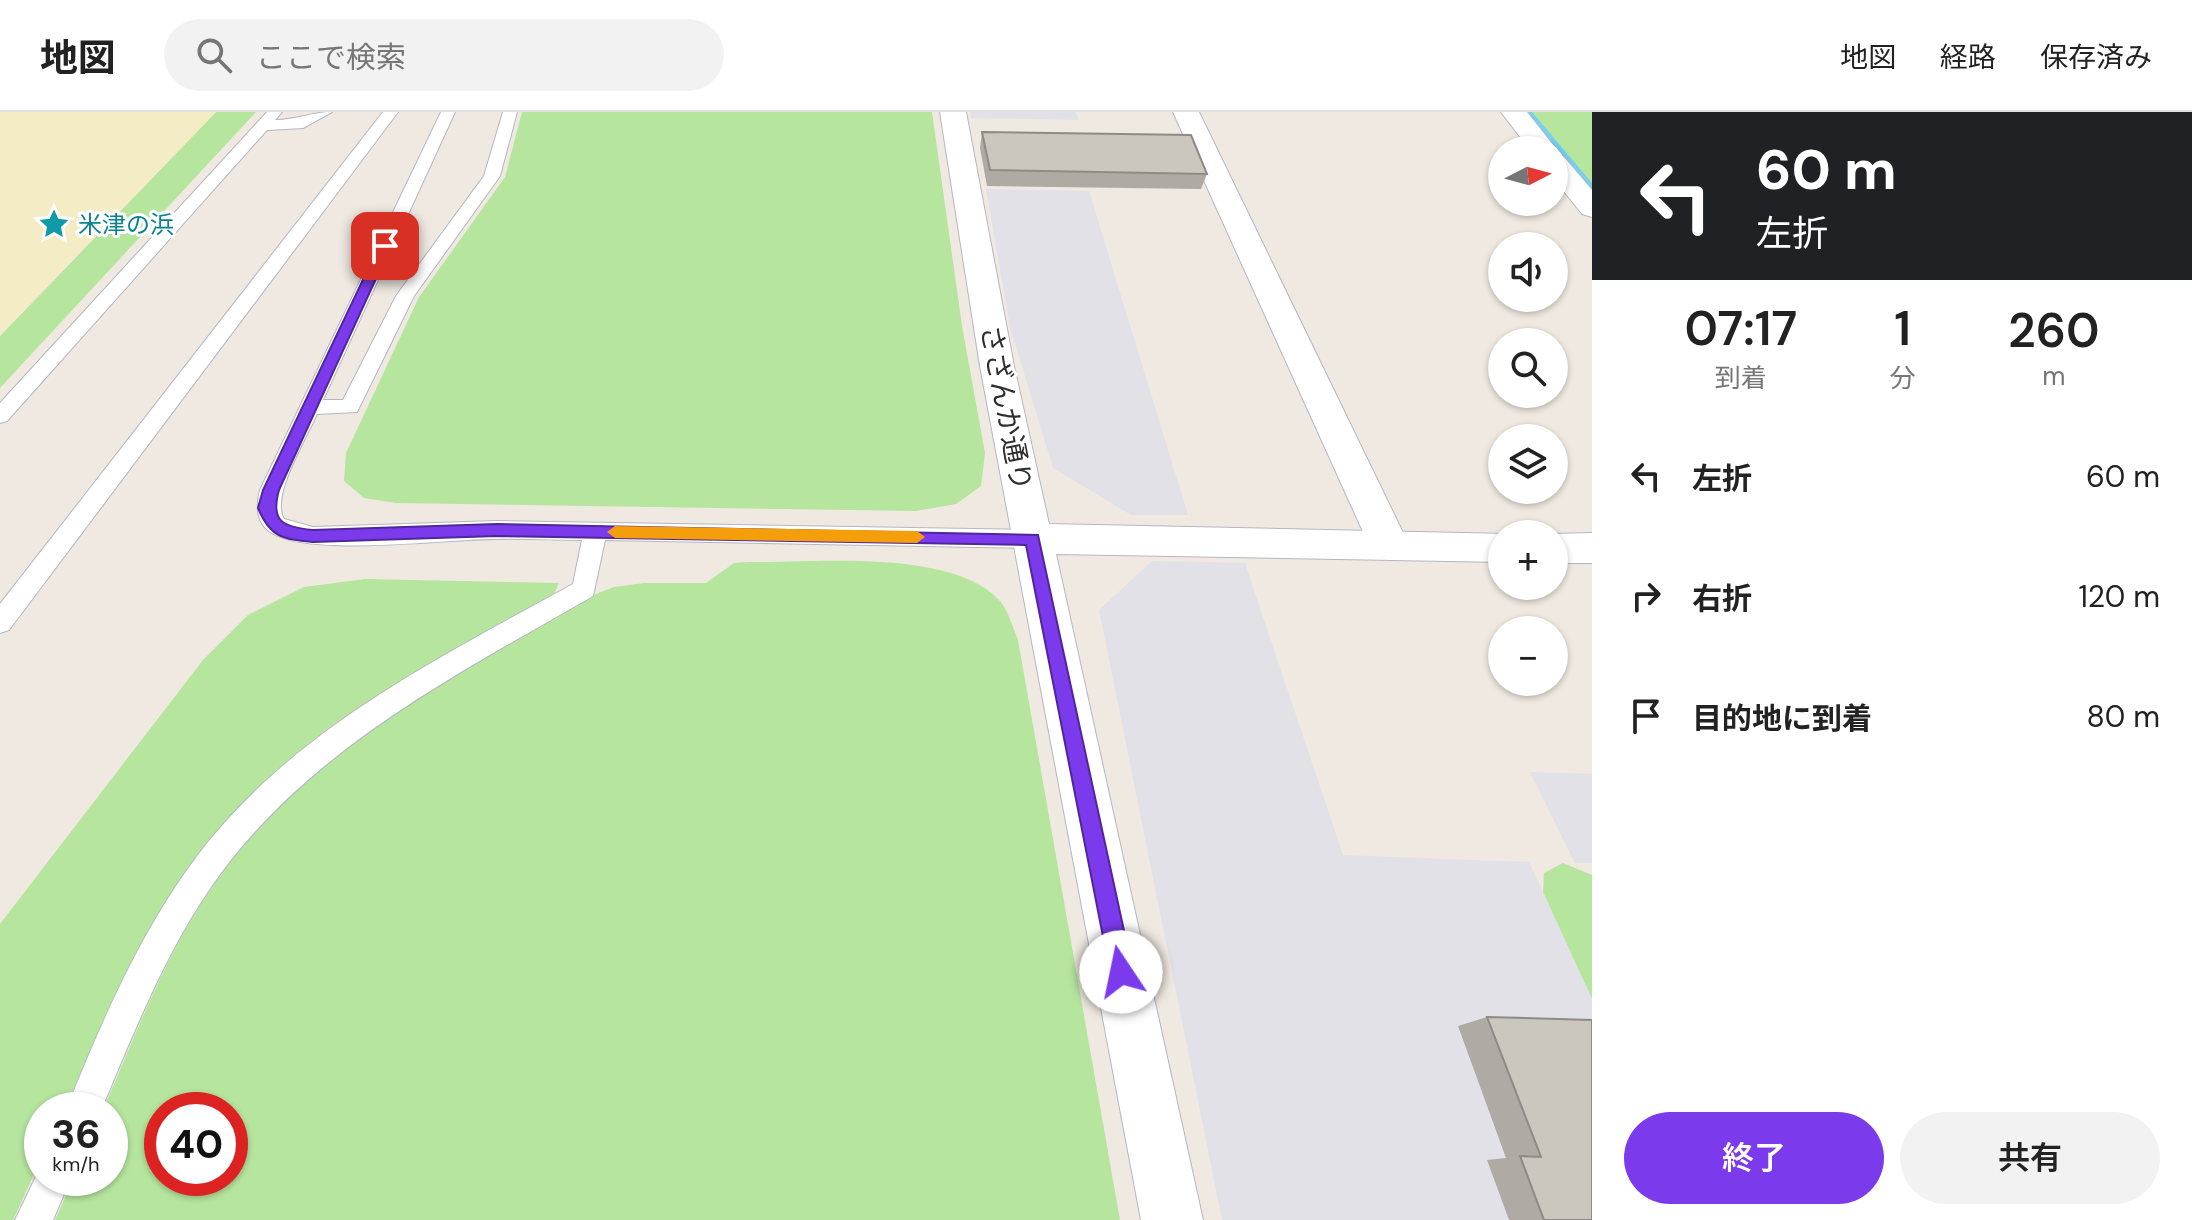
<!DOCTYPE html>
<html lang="ja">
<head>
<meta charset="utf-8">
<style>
	:root { --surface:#fff; --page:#f2f2f2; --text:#222; --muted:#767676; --line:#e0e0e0; --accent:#7c3aed }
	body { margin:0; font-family:"DM Sans","Noto Sans JP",sans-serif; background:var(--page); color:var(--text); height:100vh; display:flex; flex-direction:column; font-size:30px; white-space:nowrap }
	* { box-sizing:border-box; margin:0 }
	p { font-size:26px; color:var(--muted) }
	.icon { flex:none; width:44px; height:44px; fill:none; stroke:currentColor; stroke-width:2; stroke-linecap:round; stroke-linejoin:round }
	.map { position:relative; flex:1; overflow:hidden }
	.side { display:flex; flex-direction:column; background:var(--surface); width:600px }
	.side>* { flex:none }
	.guide { background:#202124; color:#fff; overflow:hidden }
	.needle { width:52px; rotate:84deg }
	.controls { position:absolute; left:1488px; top:24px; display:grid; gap:16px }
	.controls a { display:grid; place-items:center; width:80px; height:80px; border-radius:50%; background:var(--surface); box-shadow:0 2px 6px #0004; font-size:40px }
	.speed { position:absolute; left:24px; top:980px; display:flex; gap:16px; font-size:40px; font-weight:700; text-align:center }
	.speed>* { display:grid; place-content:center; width:104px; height:104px; border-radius:50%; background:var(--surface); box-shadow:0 2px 6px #0004; line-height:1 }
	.speed small { font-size:20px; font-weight:400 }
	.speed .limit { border:12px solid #d22; background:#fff; color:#111 }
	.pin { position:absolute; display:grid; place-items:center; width:68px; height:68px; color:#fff; margin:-34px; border-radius:16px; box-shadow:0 4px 12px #0006 }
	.me { position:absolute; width:88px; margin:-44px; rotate:349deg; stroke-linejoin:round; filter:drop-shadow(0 0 6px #0008) }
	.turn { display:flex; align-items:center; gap:28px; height:168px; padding:0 32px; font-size:36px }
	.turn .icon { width:104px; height:104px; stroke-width:2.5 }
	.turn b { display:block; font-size:56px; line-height:68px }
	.eta { display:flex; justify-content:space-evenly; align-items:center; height:136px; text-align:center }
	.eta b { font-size:48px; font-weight:600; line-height:56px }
	.cta { display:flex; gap:16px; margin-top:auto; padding:16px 32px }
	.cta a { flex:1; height:92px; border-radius:48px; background:var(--accent); color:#fff; font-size:32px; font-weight:600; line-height:92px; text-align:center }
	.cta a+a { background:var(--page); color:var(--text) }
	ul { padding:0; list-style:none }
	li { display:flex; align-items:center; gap:24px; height:120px; padding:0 32px }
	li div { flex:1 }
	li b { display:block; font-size:30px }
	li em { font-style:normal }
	header { display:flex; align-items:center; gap:48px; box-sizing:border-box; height:112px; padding:0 40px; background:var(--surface); border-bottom:2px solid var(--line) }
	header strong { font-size:38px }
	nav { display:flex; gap:44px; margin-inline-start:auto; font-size:28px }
	.search { width:560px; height:72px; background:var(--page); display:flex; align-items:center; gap:20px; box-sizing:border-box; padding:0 28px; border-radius:44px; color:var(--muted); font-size:30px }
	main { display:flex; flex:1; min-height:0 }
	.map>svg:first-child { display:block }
	.industrial { fill:#e3e1e8 }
	.green { fill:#b6e59e; fill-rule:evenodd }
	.sand { fill:#f3ecc5 }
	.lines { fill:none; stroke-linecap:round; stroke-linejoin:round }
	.stream { fill:#75cff0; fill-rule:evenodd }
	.lane-casing { stroke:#b4b7c1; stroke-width:2 }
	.street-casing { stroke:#b4b7c1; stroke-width:2 }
	.secondary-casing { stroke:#b4b7c1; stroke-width:2 }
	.lane { fill:#fff; fill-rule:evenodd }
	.street { fill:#fff; fill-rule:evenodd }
	.secondary { fill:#fff; fill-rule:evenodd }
	.wall { fill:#afaba4 }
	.building { fill:#cbc7bf; stroke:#8e8b86; stroke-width:2 }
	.route { fill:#7c3aed; stroke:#51269a; stroke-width:2 }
	.slow { fill:#f59e0b }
	.labels { text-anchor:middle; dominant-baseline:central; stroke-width:6; stroke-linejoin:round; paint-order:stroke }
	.far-culture-label { font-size:24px; fill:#0d838f; stroke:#fff; text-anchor:start }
	.street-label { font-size:28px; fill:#2e2e2e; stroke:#fff }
</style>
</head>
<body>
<header>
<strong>地図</strong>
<div class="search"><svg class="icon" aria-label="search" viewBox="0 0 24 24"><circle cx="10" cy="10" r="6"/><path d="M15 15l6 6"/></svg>ここで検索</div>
<nav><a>地図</a><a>経路</a><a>保存済み</a></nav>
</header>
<main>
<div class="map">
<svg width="1592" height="1108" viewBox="0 0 1592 1108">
	<rect width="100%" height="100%" fill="#efe9e1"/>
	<!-- industrial -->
	<path class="industrial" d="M 970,0 L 1076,0 L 1079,8 L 971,6 Z
		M 986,77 L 1089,79 L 1188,403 L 1131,403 L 1053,356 L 1010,215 Z
		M 1152,449 L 1245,451 L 1343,743 L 1529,750 L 1592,887 L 1592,1108 L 1222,1108 L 1099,498 Z
		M 1530,660 L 1592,662 L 1592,751 L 1575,751 Z"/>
	<!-- green -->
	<path class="green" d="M 216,0 L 256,0 L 0,276 L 0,224 Z
		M 522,0 L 932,0 L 962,214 L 985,341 L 981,374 L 956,392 L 916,399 L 396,391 L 364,386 L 344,369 L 346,341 L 419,185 L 505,65 Z
		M 1532,0 L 1592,0 L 1592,72 Z
		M 748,450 C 815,451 952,436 1000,489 C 1008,498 1013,516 1018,528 L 1120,1108 L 55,1108 L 74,1066 L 110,1066 L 110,998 L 103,998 C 137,920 167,838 216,769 C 309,636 455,565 591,484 L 614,475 L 644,471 L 706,471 L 734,451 ZM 162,998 L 230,998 L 230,1066 L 162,1066 Z
		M 365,467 L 559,471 L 554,482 C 483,523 408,561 340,608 C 196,708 134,844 64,998 L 42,998 L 42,1045 L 13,1108 L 0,1108 L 0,812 L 203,548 L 248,503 L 304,475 Z
		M 1563,751 L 1592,763 L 1592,887 L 1543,780 L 1544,761 Z"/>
	<!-- sand -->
	<path class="sand" d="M 0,0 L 216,0 L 0,224 Z"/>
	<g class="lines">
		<!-- stream -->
		<path class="stream" d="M 1524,0 L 1532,0 L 1592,71 L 1592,80 L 1589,79 Z"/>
		<!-- lane casing -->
		<g class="lane-casing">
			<path id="lane" d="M 267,0 L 282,0 L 275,8 C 296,8 312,0 332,0 L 303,16 L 267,18 L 7,309 L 0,311 L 0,291 Z
				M 383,0 L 398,0 L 9,518 L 0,521 L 0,492 Z
				M 441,0 L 455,0 L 323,288 L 343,288 L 396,184 L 484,64 L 503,0 L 517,0 L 500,64 L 414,184 L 357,300 L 317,302 C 307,325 270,385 284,407 L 313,415 L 497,409 L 1033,418 L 1041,421 L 1045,427 L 1041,433 L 1033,436 L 605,428 L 593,484 C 454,564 304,640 211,775 C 164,843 133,923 101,998 L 66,998 C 107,897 153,789 228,707 C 322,603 452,539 573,472 L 582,428 C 553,428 525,426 496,427 C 446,427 310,445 272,421 C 256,412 256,394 260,378 Z
				M 42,1052 L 42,1066 L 71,1066 L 53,1108 L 15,1108 Z"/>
		</g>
		<!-- street casing -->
		<g class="street-casing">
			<path id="street" d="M 1173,0 L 1199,0 L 1409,433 L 1403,444 L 1389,448 L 1375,444 L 1369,433 Z
				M 1501,0 L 1527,0 L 1557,38 L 1554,42 L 1563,44 L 1592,78 L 1592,105 L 1582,102 L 1554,67 L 1554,38 L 1530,38 Z"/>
		</g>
		<!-- secondary casing -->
		<g class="secondary-casing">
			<path id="secondary" d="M 940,0 L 966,0 L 1014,254 L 1049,412 L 1509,422 L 1502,422 L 1502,450 L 1056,442 L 1203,1108 L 1141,1108 L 980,254 Z
				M 1592,421 L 1592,451 L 1554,451 L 1554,422 L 1551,422 Z"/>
		</g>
		<!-- lane -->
		<use href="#lane" class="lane"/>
		<!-- street -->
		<use href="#street" class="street"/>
		<!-- secondary -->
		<use href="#secondary" class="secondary"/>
	</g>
	<!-- wall -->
	<path class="wall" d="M 982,20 L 1207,62 L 1201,77 L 987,74 L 980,36 Z
		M 1487,905 L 1592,1108 L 1509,1108 L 1487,1048 L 1506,1046 L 1458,914 Z"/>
	<!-- building -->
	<path class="building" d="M 982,20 L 1191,23 L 1207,62 L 990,58 Z
		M 1487,905 L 1592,908 L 1592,1108 L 1544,1108 L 1520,1044 L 1541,1045 Z"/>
	<!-- route -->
	<path class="route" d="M 385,130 L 391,134 L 279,378 C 270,410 283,415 313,418 L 497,412 L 1038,423 L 1133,860 L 1129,868 L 1121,872 L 1113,868 L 1110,860 L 1026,433 L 497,424 L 313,430 C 282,427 270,425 258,396 L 263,378 L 379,134 Z"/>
	<!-- slow -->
	<path class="slow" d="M 615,414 L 917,419 L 925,425 L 917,431 L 615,426 L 607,420 Z"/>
	<!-- icons -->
	<defs>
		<g id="sight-bare" transform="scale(2.4)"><path d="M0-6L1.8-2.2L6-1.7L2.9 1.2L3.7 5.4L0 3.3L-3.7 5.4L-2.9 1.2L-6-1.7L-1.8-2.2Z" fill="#0f9aa8" stroke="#fff" stroke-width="2.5" paint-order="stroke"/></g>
	</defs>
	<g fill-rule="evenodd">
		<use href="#sight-bare" x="54" y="112"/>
	</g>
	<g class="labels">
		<!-- far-culture labels -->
		<g class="far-culture-label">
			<text x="78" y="112">米津の浜</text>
		</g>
		<!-- street labels -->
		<g class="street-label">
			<text transform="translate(1006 296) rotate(79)">さざんか通り</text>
		</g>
	</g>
</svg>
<div class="controls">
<a><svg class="needle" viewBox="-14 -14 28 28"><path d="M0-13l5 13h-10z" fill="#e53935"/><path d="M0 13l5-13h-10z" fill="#767676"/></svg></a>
<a><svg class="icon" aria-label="sound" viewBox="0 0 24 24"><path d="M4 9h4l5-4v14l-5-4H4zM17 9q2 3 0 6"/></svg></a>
<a><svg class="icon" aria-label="search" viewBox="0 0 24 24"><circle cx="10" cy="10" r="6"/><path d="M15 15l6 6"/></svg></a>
<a><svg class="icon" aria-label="layers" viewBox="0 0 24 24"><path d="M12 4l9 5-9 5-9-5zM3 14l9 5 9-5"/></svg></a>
<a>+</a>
<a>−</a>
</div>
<div class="speed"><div>36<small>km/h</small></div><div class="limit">40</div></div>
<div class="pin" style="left:385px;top:134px;background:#d93025"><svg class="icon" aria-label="arrive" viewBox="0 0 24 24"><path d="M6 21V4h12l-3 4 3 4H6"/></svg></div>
<svg class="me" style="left:1121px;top:860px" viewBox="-20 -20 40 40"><circle r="19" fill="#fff"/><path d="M0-13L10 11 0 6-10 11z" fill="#7c3aed"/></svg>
</div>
<section class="side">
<div class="guide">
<div class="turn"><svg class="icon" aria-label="left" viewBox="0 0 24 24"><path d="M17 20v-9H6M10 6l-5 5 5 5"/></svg><div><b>60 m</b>左折</div></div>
</div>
<div class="eta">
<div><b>07:17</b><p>到着</p></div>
<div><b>1</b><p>分</p></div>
<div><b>260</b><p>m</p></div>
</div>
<ul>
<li><svg class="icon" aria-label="left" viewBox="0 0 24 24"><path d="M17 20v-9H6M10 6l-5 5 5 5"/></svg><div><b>左折</b></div><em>60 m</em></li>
<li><svg class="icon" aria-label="right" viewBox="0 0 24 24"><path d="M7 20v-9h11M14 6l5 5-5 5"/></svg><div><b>右折</b></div><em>120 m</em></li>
<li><svg class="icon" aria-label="arrive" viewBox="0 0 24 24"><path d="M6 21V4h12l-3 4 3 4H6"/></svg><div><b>目的地に到着</b></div><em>80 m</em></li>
</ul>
<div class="cta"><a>終了</a><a>共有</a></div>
</section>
</main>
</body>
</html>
